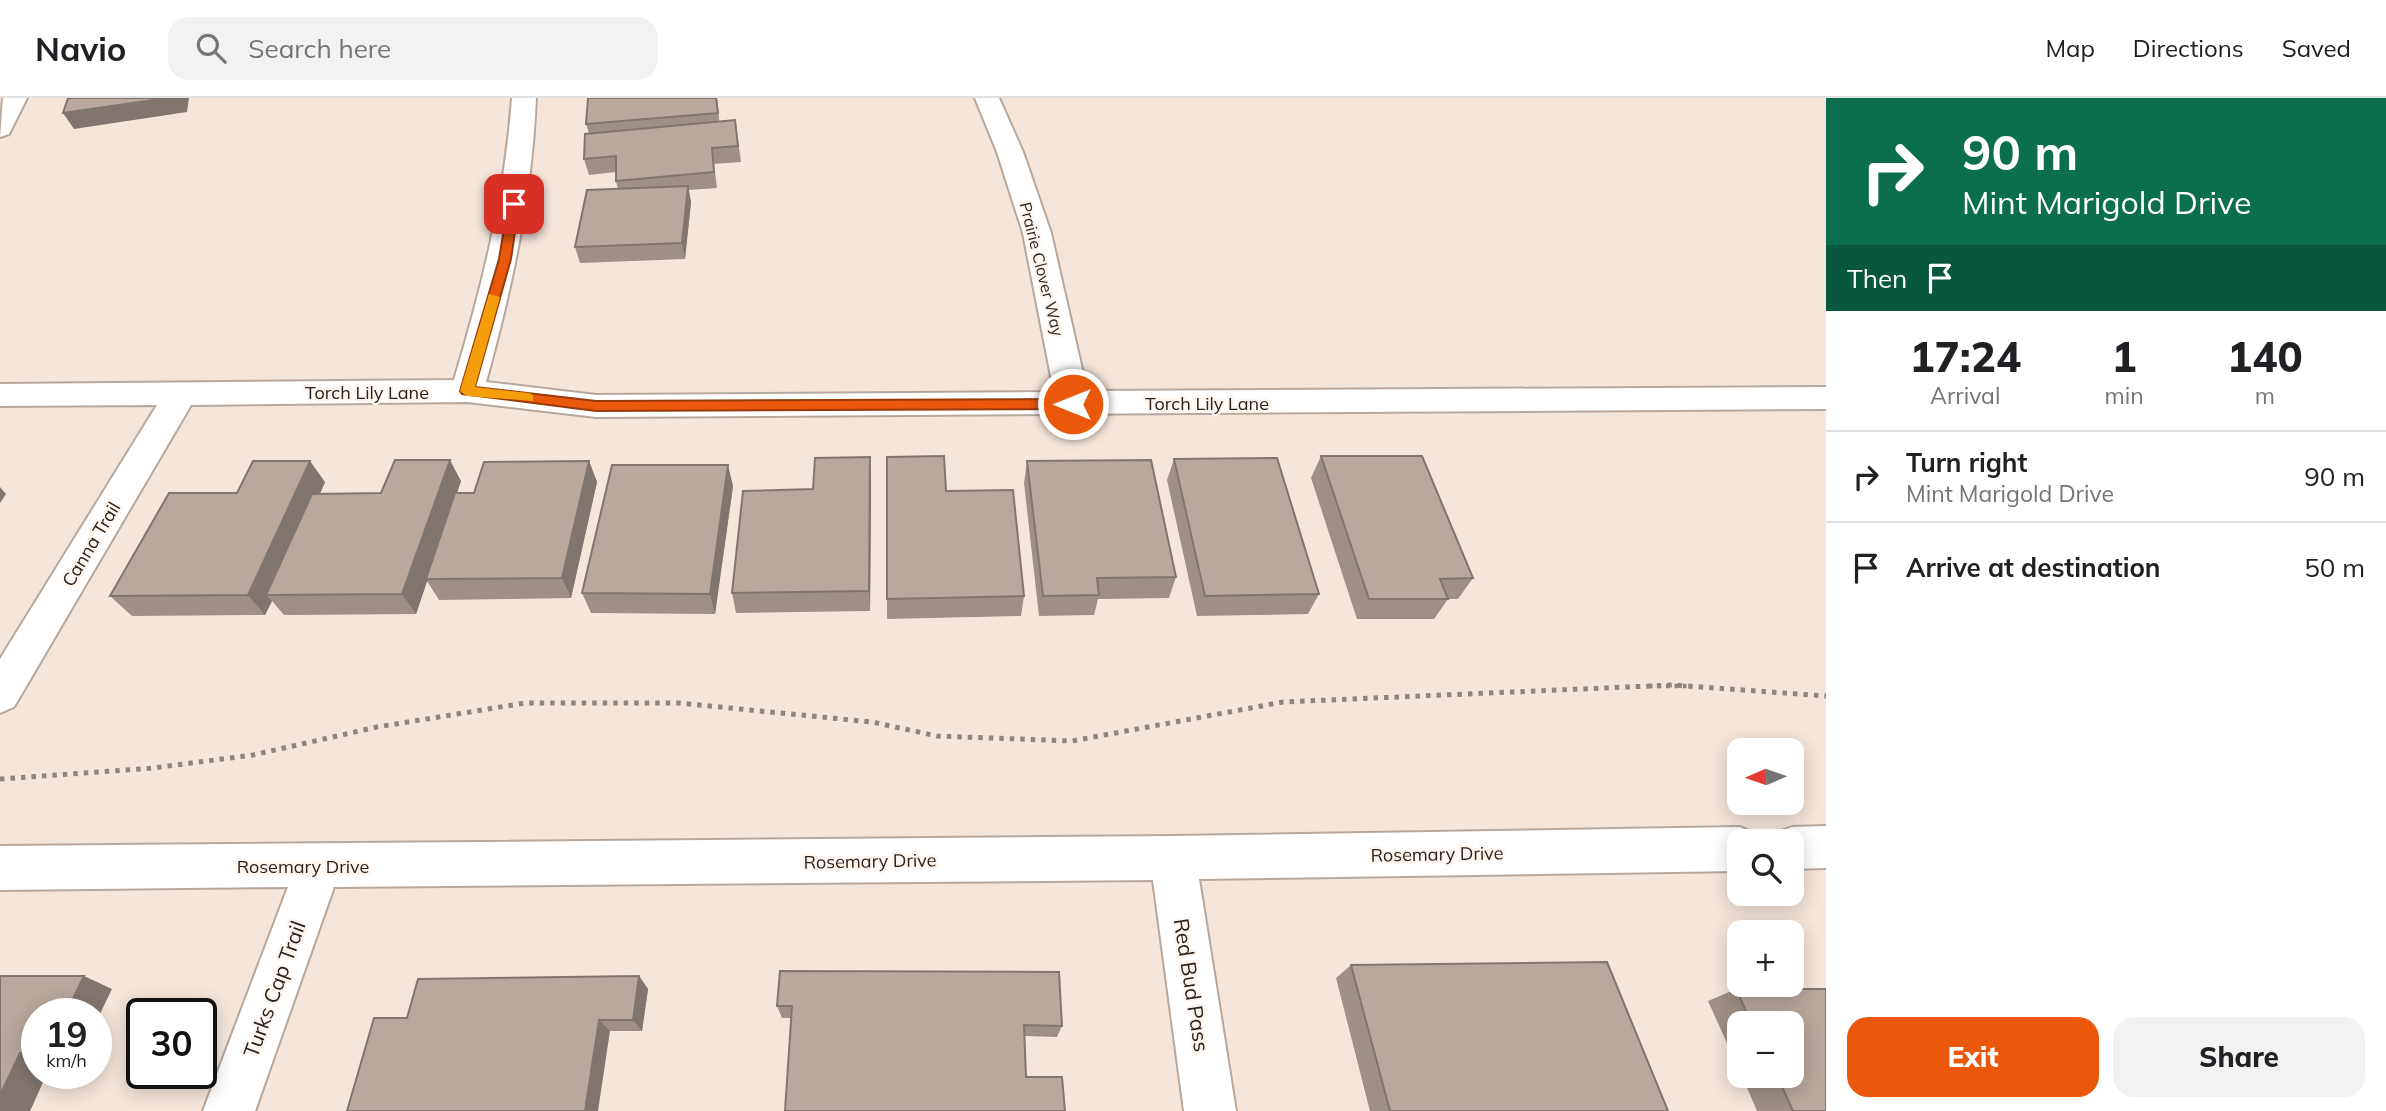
<!DOCTYPE html>
<html lang="en">
<head>
<meta charset="utf-8">
<style>
	:root { --surface:#fff; --page:#f2f2f2; --text:#202124; --muted:#757577; --line:#e0e0e0; --accent:#ea580c }
	body { margin:0; font-family:Mulish,sans-serif; background:var(--page); color:var(--text); height:100vh; display:flex; flex-direction:column; font-size:26px; white-space:nowrap }
	* { box-sizing:border-box; margin:0 }
	p { font-size:23px; color:var(--muted) }
	.icon { flex:none; width:38px; height:38px; fill:none; stroke:currentColor; stroke-width:2; stroke-linecap:round; stroke-linejoin:round }
	.map { position:relative; flex:1; overflow:hidden }
	.side { display:flex; flex-direction:column; background:var(--surface); width:560px }
	.side>* { flex:none }
	.guide { background:#0b6e4f; color:#fff; overflow:hidden }
	.needle { width:46px; rotate:268deg }
	.buttons { position:absolute; left:1727px; top:640px; display:grid; gap:14px }
	.buttons a { display:grid; place-items:center; width:77px; height:77px; border-radius:14px; background:var(--surface); box-shadow:0 4px 18px #0003; font-size:35px }
	.speed { position:absolute; left:21px; top:900px; display:flex; gap:14px; font-size:35px; font-weight:700; text-align:center }
	.speed>* { display:grid; place-content:center; width:91px; height:91px; border-radius:50%; background:var(--surface); box-shadow:0 4px 18px #0003; line-height:1 }
	.speed small { font-size:18px; font-weight:400 }
	.speed .limit { border:4px solid #111; border-radius:10px; background:#fff; color:#111 }
	.pin { position:absolute; display:grid; place-items:center; width:60px; height:60px; color:#fff; margin:-30px; border-radius:14px; box-shadow:0 4px 10px #0006 }
	.me { position:absolute; width:77px; margin:-38px; rotate:270deg; stroke-linejoin:round; filter:drop-shadow(0 0 5px #0008) }
	.turn { display:flex; align-items:center; gap:24px; height:147px; padding:0 21px; font-size:32px }
	.turn .icon { width:91px; height:91px; stroke-width:2.5 }
	.turn b { display:block; font-size:49px; line-height:60px }
	.then { display:flex; align-items:center; height:66px; padding:0 21px; background:#0003; gap:14px; font-size:26px }
	.eta { display:flex; justify-content:space-evenly; align-items:center; height:119px; text-align:center }
	.eta b { font-size:42px; font-weight:800; line-height:49px }
	.cta { display:flex; gap:14px; margin-top:auto; padding:14px 21px }
	.cta a { flex:1; height:80px; border-radius:21px; background:var(--accent); color:#fff; font-size:28px; font-weight:800; line-height:80px; text-align:center }
	.cta a+a { background:var(--page); color:var(--text) }
	ul { padding:0; list-style:none }
	li { display:flex; align-items:center; gap:21px; height:91px; padding:0 21px; border-top:2px solid var(--line) }
	li div { flex:1 }
	li b { display:block; font-size:26px }
	li em { font-style:normal }
	header { display:flex; align-items:center; gap:42px; box-sizing:border-box; height:98px; padding:0 35px; background:var(--surface); border-bottom:2px solid var(--line) }
	header strong { font-size:33px }
	nav { display:flex; gap:38px; margin-inline-start:auto; font-size:24px }
	.search { width:490px; height:63px; background:var(--page); display:flex; align-items:center; gap:18px; box-sizing:border-box; padding:0 24px; border-radius:21px; color:var(--muted); font-size:26px }
	main { display:flex; flex:1; min-height:0 }
	.map>svg:first-child { display:block }
	.lines { fill:none; stroke-linecap:round; stroke-linejoin:round }
	.street-casing { stroke:#b7a89e; stroke-width:4 }
	.path-far1 { stroke:#90857e; stroke-width:4.5; stroke-dasharray:3.5 5; stroke-linecap:butt }
	.path { stroke:#90857e; stroke-width:5; stroke-dasharray:4.5 6; stroke-linecap:butt }
	.street { fill:#fff; fill-rule:evenodd }
	.wall { fill:#9e9088 }
	.shaded-wall { fill:#81766f }
	.building { fill:#b8a89e; stroke:#81766f; stroke-width:2 }
	.route { fill:#ea580c; stroke:#983908; stroke-width:2 }
	.slow { fill:#f59e0b }
	.labels { text-anchor:middle; dominant-baseline:central; stroke-width:5; stroke-linejoin:round; paint-order:stroke }
	.far-street-label { font-size:16px; fill:#29231f; stroke:#fef5ee }
	.street-label { font-size:18px; fill:#29231f; stroke:#fef5ee }
	.near-street-label { font-size:21px; fill:#29231f; stroke:#fef5ee }
</style>
</head>
<body>
<header>
<strong>Navio</strong>
<div class="search"><svg class="icon" aria-label="search" viewBox="0 0 24 24"><circle cx="10" cy="10" r="6"/><path d="M15 15l6 6"/></svg>Search here</div>
<nav><a>Map</a><a>Directions</a><a>Saved</a></nav>
</header>
<main>
<div class="map">
<svg width="1826" height="1013" viewBox="0 0 1826 1013">
	<rect width="100%" height="100%" fill="#f5e6db"/>
	<g class="lines">
		<!-- street casing -->
		<g class="street-casing">
			<path id="street" d="M 3,0 L 27,0 L 9,36 L 0,39 Z
				M 512,0 L 536,0 C 532,98 512,190 486,284 L 596,297 L 1054,294 L 1023,135 L 997,54 L 975,0 L 999,0 L 1023,54 L 1051,135 L 1087,293 L 1826,289 L 1826,311 L 596,319 L 467,304 L 191,307 L 14,609 L 0,615 L 0,561 L 157,307 L 0,308 L 0,286 L 454,282 C 482,189 505,97 512,0 Z
				M 1826,728 L 1826,770 L 1792,771 L 1792,744 L 1772,744 L 1776,735 L 1792,729 Z
				M 1740,729 L 1756,736 L 1759,744 L 1740,744 L 1740,773 L 1199,781 L 1236,1013 L 1184,1013 L 1153,782 L 334,789 L 255,1013 L 203,1013 L 288,789 L 0,792 L 0,748 L 1173,738 Z"/>
		</g>
		<!-- path-far1 -->
		<path class="path-far1" d="M 1649,588 L 1688,588"/>
		<!-- path -->
		<path class="path" d="M 0,681 L 153,670 L 253,657 L 377,629 L 525,605 L 679,605 L 872,624 L 937,638 L 1072,643 L 1283,604 L 1673,587 L 1826,598"/>
		<!-- street -->
		<use href="#street" class="street"/>
	</g>
	<!-- wall -->
	<path class="wall" d="M 588,0 L 717,0 L 719,24 L 735,22 L 741,64 L 714,66 L 717,90 L 688,92 L 691,104 L 685,161 L 580,165 L 575,149 L 618,91 L 616,83 L 616,74 L 589,77 L 584,61 L 589,35 L 586,26 Z
		M 1321,358 L 1473,480 L 1458,501 L 1448,501 L 1434,521 L 1357,521 L 1311,380 Z
		M 870,359 L 871,381 L 870,513 L 736,515 L 732,495 L 813,391 Z
		M 1174,361 L 1319,496 L 1308,516 L 1197,518 L 1167,382 Z
		M 589,363 L 597,384 L 571,500 L 439,502 L 427,483 L 416,516 L 284,517 L 272,503 L 265,517 L 132,518 L 110,498 L 237,395 L 325,384 L 320,396 L 381,395 L 461,383 L 457,395 L 474,395 Z
		M 1027,363 L 1176,479 L 1169,500 L 1098,501 L 1094,517 L 1039,518 L 1024,385 Z
		M 733,388 L 715,516 L 591,515 L 582,495 Z
		M 946,393 L 1024,498 L 1021,518 L 887,521 L 887,501 Z
		M 1351,867 L 1668,1013 L 1370,1013 L 1336,880 Z
		M 0,878 L 112,891 L 37,915 L 37,975 L 47,975 L 30,1013 L 0,1013 Z
		M 639,878 L 648,891 L 642,933 L 610,933 L 407,920 Z
		M 1736,891 L 1826,891 L 1826,1013 L 1757,1013 L 1742,978 L 1792,978 L 1792,926 L 1740,926 L 1740,974 L 1708,903 Z
		M 777,908 L 1062,928 L 1057,939 L 1025,938 L 1026,979 L 791,920 L 782,920 Z"/>
	<!-- shaded-wall -->
	<path class="shaded-wall" d="M 167,0 L 189,0 L 187,14 L 74,31 L 63,15 Z
		M 716,0 L 717,0 L 720,31 L 718,15 Z
		M 688,88 L 691,104 L 685,161 L 682,145 Z
		M 870,359 L 871,381 L 870,513 L 869,493 Z
		M 450,362 L 461,383 L 416,516 L 402,496 Z
		M 310,363 L 325,384 L 274,497 L 266,497 L 272,503 L 265,517 L 248,497 Z
		M 589,363 L 597,384 L 571,500 L 562,480 Z
		M 728,367 L 733,388 L 715,516 L 710,496 Z
		M 0,389 L 6,396 L 0,405 Z
		M 84,878 L 112,891 L 96,924 L 96,915 L 66,915 Z
		M 639,878 L 648,891 L 642,933 L 633,922 Z
		M 599,922 L 610,933 L 598,1013 L 585,1013 Z
		M 20,955 L 37,960 L 37,975 L 47,975 L 30,1013 L 0,1013 L 0,997 Z"/>
	<!-- building -->
	<path class="building" d="M 68,0 L 167,0 L 63,15 Z
		M 588,0 L 716,0 L 718,15 L 586,26 Z
		M 735,22 L 738,48 L 712,50 L 714,74 L 616,83 L 616,58 L 584,61 L 585,36 Z
		M 688,88 L 682,145 L 575,149 L 587,92 Z
		M 944,358 L 946,393 L 1013,392 L 1024,498 L 887,501 L 887,359 Z
		M 1321,358 L 1422,358 L 1473,480 L 1440,481 L 1448,501 L 1369,501 Z
		M 870,359 L 869,493 L 732,495 L 743,393 L 813,391 L 815,360 Z
		M 1277,360 L 1319,496 L 1205,498 L 1174,361 Z
		M 395,362 L 450,362 L 402,496 L 266,497 L 312,396 L 381,395 Z
		M 1151,362 L 1176,479 L 1097,480 L 1099,497 L 1043,498 L 1027,363 Z
		M 253,363 L 310,363 L 248,497 L 110,498 L 169,395 L 237,395 Z
		M 589,363 L 562,480 L 426,481 L 455,395 L 474,395 L 484,364 Z
		M 612,367 L 728,367 L 710,496 L 582,495 Z
		M 1607,864 L 1668,1013 L 1390,1013 L 1351,867 Z
		M 780,873 L 1059,874 L 1062,928 L 1024,927 L 1026,979 L 1062,979 L 1065,1013 L 785,1013 L 792,908 L 777,908 Z
		M 0,878 L 84,878 L 66,915 L 37,915 L 37,955 L 20,955 L 0,997 Z
		M 639,878 L 633,922 L 599,922 L 585,1013 L 347,1013 L 374,920 L 407,920 L 418,881 Z
		M 1736,891 L 1826,891 L 1826,1013 L 1793,1013 L 1777,978 L 1792,978 L 1792,926 L 1752,926 Z"/>
	<!-- route -->
	<path class="route" d="M 514,103 L 519,106 L 511,161 L 475,289 L 596,303 L 1073,301 L 1080,306 L 1073,311 L 596,313 L 462,296 L 460,293 L 499,161 L 508,106 Z"/>
	<!-- slow -->
	<path class="slow" d="M 489,196 L 500,199 L 475,289 L 529,295 L 533,297 L 533,303 L 467,298 L 460,293 Z"/>
	<g class="labels">
		<!-- far-street labels -->
		<g class="far-street-label">
			<text transform="translate(1042 171) rotate(76)">Prairie Clover Way</text>
		</g>
		<!-- street labels -->
		<g class="street-label">
			<text x="367" y="294">Torch Lily Lane</text>
			<text x="1207" y="305">Torch Lily Lane</text>
			<text transform="translate(91 446) rotate(-59)">Canna Trail</text>
			<text transform="translate(1437 756) rotate(-1)">Rosemary Drive</text>
			<text transform="translate(870 763) rotate(-1)">Rosemary Drive</text>
			<text x="303" y="768">Rosemary Drive</text>
		</g>
		<!-- near-street labels -->
		<g class="near-street-label">
			<text transform="translate(1192 887) rotate(81)">Red Bud Pass</text>
			<text transform="translate(274 891) rotate(-70)">Turks Cap Trail</text>
		</g>
	</g>
</svg>
<div class="buttons">
<a><svg class="needle" viewBox="-14 -14 28 28"><path d="M0-13l5 13h-10z" fill="#e53935"/><path d="M0 13l5-13h-10z" fill="#757577"/></svg></a>
<a><svg class="icon" aria-label="search" viewBox="0 0 24 24"><circle cx="10" cy="10" r="6"/><path d="M15 15l6 6"/></svg></a>
<a>+</a>
<a>−</a>
</div>
<div class="speed"><div>19<small>km/h</small></div><div class="limit">30</div></div>
<div class="pin" style="left:514px;top:106px;background:#d93025"><svg class="icon" aria-label="arrive" viewBox="0 0 24 24"><path d="M6 21V4h12l-3 4 3 4H6"/></svg></div>
<svg class="me" style="left:1073px;top:306px" viewBox="-20 -20 40 40"><circle r="17" fill="#ea580c" stroke="#fff" stroke-width="3"/><path d="M0-11L8 9 0 5-8 9z" fill="#fff"/></svg>
</div>
<section class="side">
<div class="guide">
<div class="turn"><svg class="icon" aria-label="right" viewBox="0 0 24 24"><path d="M7 20v-9h11M14 6l5 5-5 5"/></svg><div><b>90 m</b>Mint Marigold Drive</div></div>
<div class="then">Then<svg class="icon" aria-label="arrive" viewBox="0 0 24 24"><path d="M6 21V4h12l-3 4 3 4H6"/></svg></div>
</div>
<div class="eta">
<div><b>17:24</b><p>Arrival</p></div>
<div><b>1</b><p>min</p></div>
<div><b>140</b><p>m</p></div>
</div>
<ul>
<li><svg class="icon" aria-label="right" viewBox="0 0 24 24"><path d="M7 20v-9h11M14 6l5 5-5 5"/></svg><div><b>Turn right</b><p>Mint Marigold Drive</p></div><em>90 m</em></li>
<li><svg class="icon" aria-label="arrive" viewBox="0 0 24 24"><path d="M6 21V4h12l-3 4 3 4H6"/></svg><div><b>Arrive at destination</b></div><em>50 m</em></li>
</ul>
<div class="cta"><a>Exit</a><a>Share</a></div>
</section>
</main>
</body>
</html>
